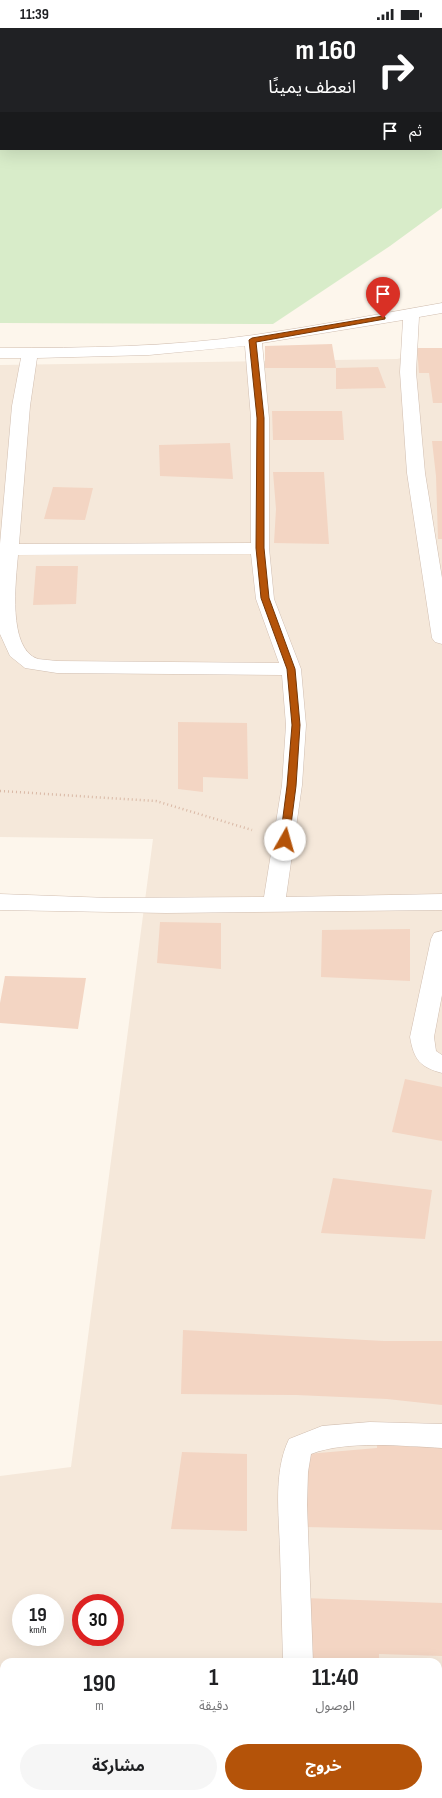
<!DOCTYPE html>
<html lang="ar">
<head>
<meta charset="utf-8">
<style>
	:root { --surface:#fff; --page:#f6f6f6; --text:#202124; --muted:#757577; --accent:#b45309 }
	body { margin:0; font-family:"Sofia Sans Condensed","Noto Sans Arabic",sans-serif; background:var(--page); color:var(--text); direction:rtl; height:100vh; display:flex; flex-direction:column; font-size:15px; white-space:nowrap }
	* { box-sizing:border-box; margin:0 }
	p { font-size:13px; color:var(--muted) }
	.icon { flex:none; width:22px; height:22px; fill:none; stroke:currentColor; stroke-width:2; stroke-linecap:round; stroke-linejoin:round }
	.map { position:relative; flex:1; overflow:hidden; direction:ltr }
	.details { position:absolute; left:0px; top:1630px; width:442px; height:140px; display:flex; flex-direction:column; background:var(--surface); border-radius:12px 12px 0 0; box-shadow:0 4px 16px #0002; direction:rtl }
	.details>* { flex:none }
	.guide { position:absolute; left:0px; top:0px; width:442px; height:122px; box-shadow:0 4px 16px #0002; direction:rtl; background:#202124; color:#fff; overflow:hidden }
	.speed { position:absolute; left:12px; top:1566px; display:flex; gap:8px; font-size:20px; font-weight:700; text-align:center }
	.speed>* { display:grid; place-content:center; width:52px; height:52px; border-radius:50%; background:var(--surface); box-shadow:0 4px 16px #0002; line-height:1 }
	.speed small { font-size:10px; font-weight:400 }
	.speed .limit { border:6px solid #d22; background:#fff; color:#111 }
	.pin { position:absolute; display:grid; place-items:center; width:34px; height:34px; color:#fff; margin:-41px -17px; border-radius:50% 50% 50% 0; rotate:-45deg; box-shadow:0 0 4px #0007 }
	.pin .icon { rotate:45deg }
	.me { position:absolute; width:44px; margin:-22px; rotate:7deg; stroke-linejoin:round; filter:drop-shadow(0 0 3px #0008) }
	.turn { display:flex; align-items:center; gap:14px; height:84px; padding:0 20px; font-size:18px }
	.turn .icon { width:52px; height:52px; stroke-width:2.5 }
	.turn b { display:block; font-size:28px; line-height:34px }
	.then { display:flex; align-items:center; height:38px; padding:0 20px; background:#0003; gap:8px; font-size:15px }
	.eta { display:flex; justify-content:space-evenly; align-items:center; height:68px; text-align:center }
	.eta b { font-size:24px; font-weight:700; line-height:28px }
	.action { display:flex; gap:8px; margin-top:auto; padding:8px 20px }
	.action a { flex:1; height:46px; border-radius:24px; background:var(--accent); color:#fff; font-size:16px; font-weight:700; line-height:46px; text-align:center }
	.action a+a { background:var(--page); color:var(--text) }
	.status { display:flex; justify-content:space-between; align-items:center; height:28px; padding:0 20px; background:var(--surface); direction:ltr }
	.status svg { height:11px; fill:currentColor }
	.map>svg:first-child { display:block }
	.residential { fill:#f5e8da; fill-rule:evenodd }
	.green { fill:#d8ecc9; fill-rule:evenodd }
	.building { fill:#f3d5c3 }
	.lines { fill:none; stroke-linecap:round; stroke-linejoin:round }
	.minor-casing { stroke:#d1beb0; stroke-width:1 }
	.path { stroke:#d9b8a5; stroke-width:2.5; stroke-dasharray:1 3; stroke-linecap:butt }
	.minor { fill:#fff; fill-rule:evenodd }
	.route { fill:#b45309; stroke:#753606 }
</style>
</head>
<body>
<div class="status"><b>11:39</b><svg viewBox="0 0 49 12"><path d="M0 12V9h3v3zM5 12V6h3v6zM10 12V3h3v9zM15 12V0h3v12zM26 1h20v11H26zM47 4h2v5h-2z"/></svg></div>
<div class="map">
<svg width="442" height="1770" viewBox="0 0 442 1770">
	<rect width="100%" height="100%" fill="#fdf6ec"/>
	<!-- residential -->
	<path class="residential" d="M 442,320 L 442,1770 L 0,1770 L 0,1448 L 71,1439 L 153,811 L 0,809 L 0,337 L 397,331 ZM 21,1575 L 55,1575 L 55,1609 L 21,1609 ZM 81,1575 L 115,1575 L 115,1609 L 81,1609 ZM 4,1634 L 438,1634 L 438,1766 L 4,1766 Z"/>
	<!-- green -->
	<path class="green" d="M 0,0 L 442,0 L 442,180 L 390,218 L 273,296 L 0,295 ZM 1,1 L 441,1 L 441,121 L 1,121 Z"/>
	<!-- building -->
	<path class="building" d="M 332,316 L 336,340 L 265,340 L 265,318 Z
		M 417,320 L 442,320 L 442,375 L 433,375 L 429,345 L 419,345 Z
		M 378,339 L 386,360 L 336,361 L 336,340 Z
		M 272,383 L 342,383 L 344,412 L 273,412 Z
		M 432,413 L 442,413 L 442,511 L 438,511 L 436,448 Z
		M 230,415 L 233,451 L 160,448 L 159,417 Z
		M 273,444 L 324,444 L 329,516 L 274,515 L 276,481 Z
		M 53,459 L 93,460 L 85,492 L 44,491 Z
		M 36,538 L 78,538 L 76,576 L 33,577 Z
		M 178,694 L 247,695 L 248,751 L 203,749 L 203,764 L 178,761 Z
		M 160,894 L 221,895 L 221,941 L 157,935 Z
		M 410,901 L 410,953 L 321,949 L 322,902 Z
		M 5,948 L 86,950 L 78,1001 L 0,995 L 0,975 Z
		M 405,1051 L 442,1059 L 442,1113 L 392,1104 Z
		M 333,1150 L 432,1162 L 425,1211 L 321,1205 Z
		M 183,1302 L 384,1313 L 442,1313 L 442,1377 L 387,1371 L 296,1367 L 181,1366 Z
		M 377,1412 L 442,1417 L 442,1502 L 305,1499 L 307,1426 L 377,1420 Z
		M 182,1424 L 247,1426 L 247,1503 L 171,1501 Z
		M 304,1570 L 442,1575 L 442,1628 L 379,1626 L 379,1634 L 306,1634 Z
		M 0,1683 L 4,1684 L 4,1766 L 240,1766 L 240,1770 L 0,1770 Z"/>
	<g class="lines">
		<!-- minor casing -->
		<g class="minor-casing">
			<path id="minor" d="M 442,275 L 442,285 L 419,289 L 416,344 L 425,445 L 442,550 L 442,616 L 435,614 L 432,610 L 407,445 L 400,344 L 403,292 L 262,315 L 269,390 L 269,520 L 274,571 L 301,641 L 306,697 L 302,757 L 286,869 L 442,866 L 442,882 L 166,885 L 0,882 L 0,866 L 110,870 L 264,869 L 282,757 L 286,697 L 282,647 L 57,645 L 25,640 L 10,628 L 0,606 L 0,516 L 12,378 L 21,330 L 0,330 L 0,320 C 85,320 170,319 254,307 C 317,298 379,286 442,275 ZM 245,318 L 251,390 L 251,515 L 19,516 L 30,378 L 37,330 L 149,327 ZM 251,526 L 256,571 L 279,635 L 57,633 C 51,632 44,632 38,631 C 7,621 16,552 18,527 Z
				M 442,903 L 442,967 L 434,1009 L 436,1023 L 442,1027 L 442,1045 C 420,1039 414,1032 410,1009 L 431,911 L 434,905 Z
				M 370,1394 L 442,1396 L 442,1420 C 403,1418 347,1412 311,1426 L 308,1444 L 307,1477 L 313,1634 L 283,1634 C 282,1597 281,1560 280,1523 C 279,1487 273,1444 289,1411 L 322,1398 Z
				M 438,1663 L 442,1663 L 442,1691 L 438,1691 Z
				M 282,1766 L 312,1766 L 312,1770 L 282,1770 Z"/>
		</g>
		<!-- path -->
		<path class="path" d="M 0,763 L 156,773 L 252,802"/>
		<!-- minor -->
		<use href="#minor" class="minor"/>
	</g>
	<!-- route -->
	<path class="route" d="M 383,288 L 385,289 L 385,291 L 256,314 L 264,390 L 264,520 L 269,570 L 295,641 L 300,697 L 296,758 L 289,812 L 285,815 L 280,812 L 287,758 L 292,697 L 287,641 L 261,570 L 256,520 L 257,390 L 249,312 L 252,310 Z"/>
</svg>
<div class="speed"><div>19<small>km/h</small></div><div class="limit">30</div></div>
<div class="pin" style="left:383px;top:290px;background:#d93025"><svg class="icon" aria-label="arrive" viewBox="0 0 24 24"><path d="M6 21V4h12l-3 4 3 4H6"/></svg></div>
<svg class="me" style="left:285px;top:812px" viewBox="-20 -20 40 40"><circle r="19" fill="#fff"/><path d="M0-13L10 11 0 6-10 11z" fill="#b45309"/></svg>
<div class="guide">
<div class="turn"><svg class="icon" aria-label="right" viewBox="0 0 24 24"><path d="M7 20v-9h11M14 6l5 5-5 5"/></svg><div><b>160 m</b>انعطف يمينًا</div></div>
<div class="then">ثم<svg class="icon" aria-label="arrive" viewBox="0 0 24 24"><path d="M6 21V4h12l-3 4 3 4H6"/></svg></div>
</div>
<section class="details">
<div class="eta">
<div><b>11:40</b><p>الوصول</p></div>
<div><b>1</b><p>دقيقة</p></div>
<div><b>190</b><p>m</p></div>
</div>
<div class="action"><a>خروج</a><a>مشاركة</a></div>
</section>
</div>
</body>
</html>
